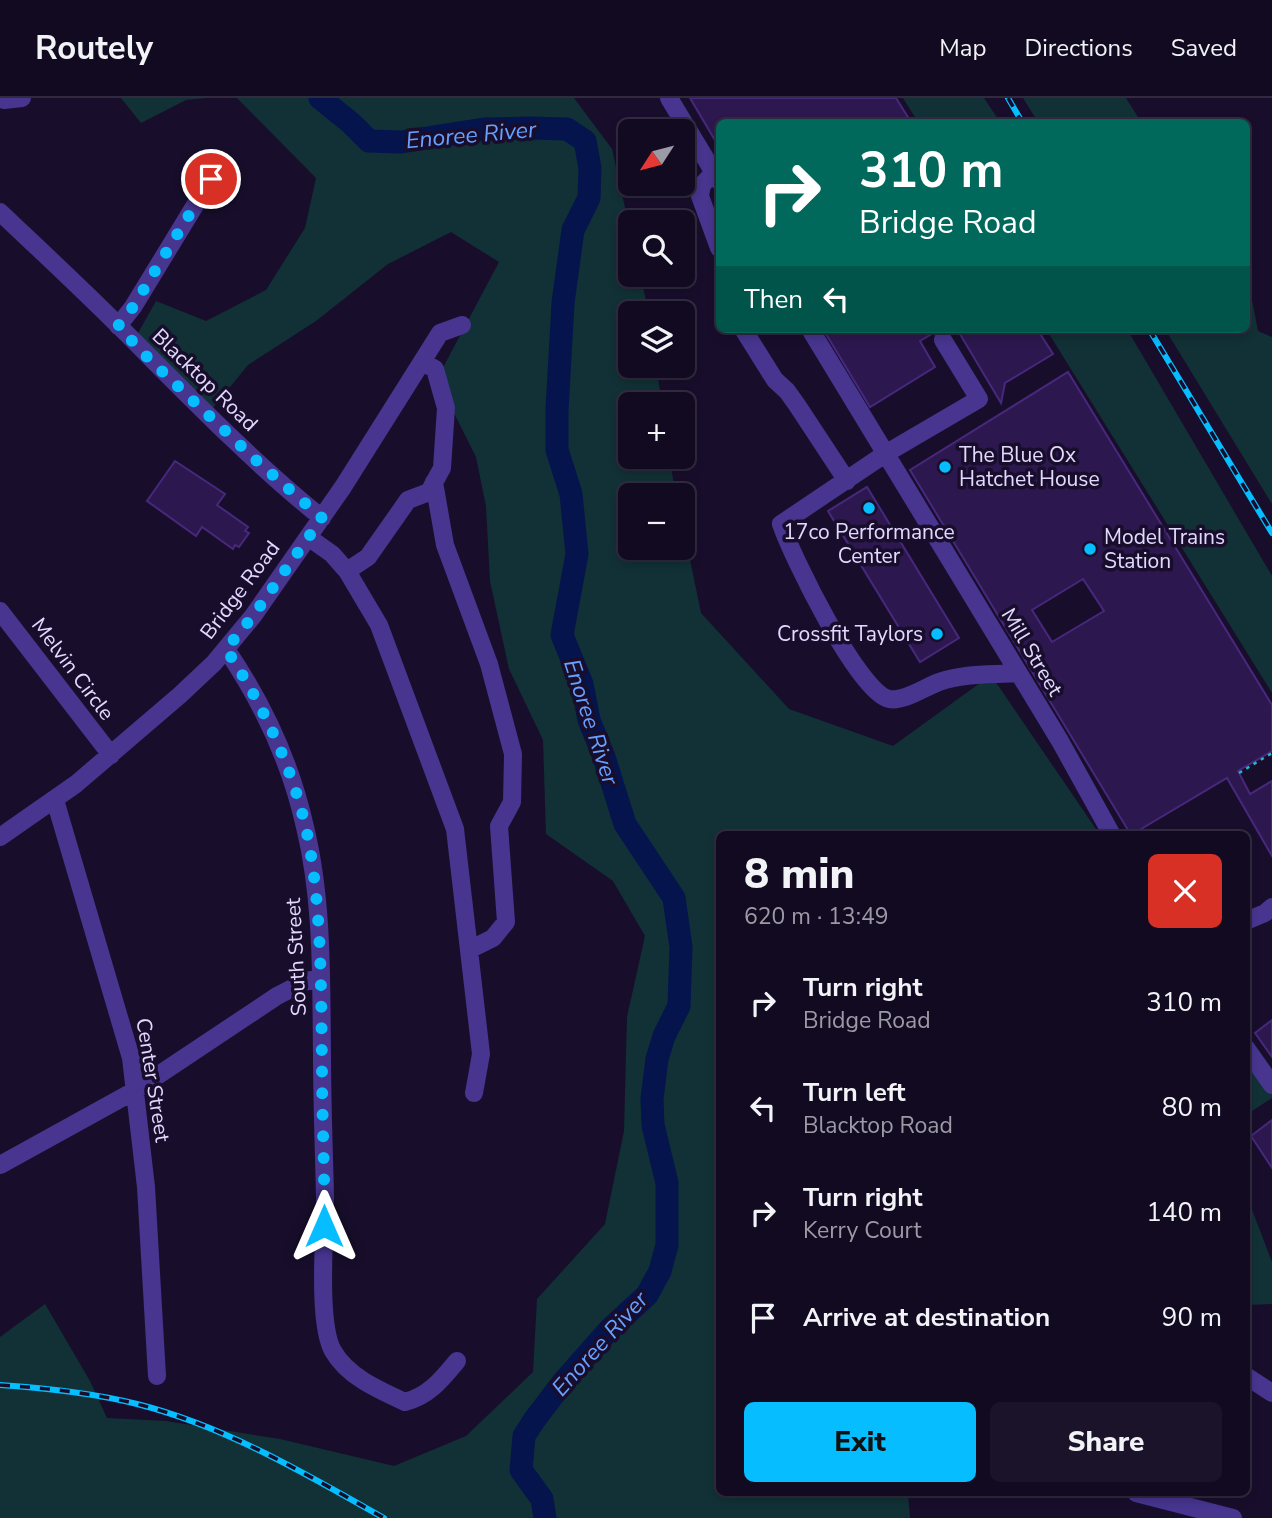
<!DOCTYPE html>
<html lang="en">
<head>
<meta charset="utf-8">
<style>
	:root { --surface:#120a21; --page:#1b132a; --text:#f1f3f6; --muted:#9c9aa5; --line:#312b3f; --accent:#05bdff }
	body { margin:0; font-family:"Nunito Sans",sans-serif; background:var(--page); color:var(--text); height:100vh; display:flex; flex-direction:column; font-size:26px; white-space:nowrap }
	* { box-sizing:border-box; margin:0 }
	p { font-size:23px; color:var(--muted) }
	.icon { flex:none; width:38px; height:38px; fill:none; stroke:currentColor; stroke-width:2; stroke-linecap:round; stroke-linejoin:round }
	.map { position:relative; flex:1; overflow:hidden }
	.panel { position:absolute; left:716px; top:733px; width:534px; height:665px; display:flex; flex-direction:column; background:var(--surface); border-radius:10px; box-shadow:0 4px 10px #0003,0 0 0 2px var(--line) }
	.panel>* { flex:none }
	.hud { position:absolute; left:716px; top:21px; width:534px; height:214px; border-radius:10px; box-shadow:0 4px 10px #0003,0 0 0 2px var(--line); background:#00695c; color:#fff; overflow:hidden }
	.needle { width:46px; rotate:234deg }
	.tools { position:absolute; left:618px; top:21px; display:grid; gap:14px }
	.tools a { display:grid; place-items:center; width:77px; height:77px; border-radius:10px; background:var(--surface); box-shadow:0 4px 10px #0003,0 0 0 2px var(--line); font-size:35px }
	.pin { position:absolute; display:grid; place-items:center; width:60px; height:60px; color:#fff; margin:-30px; border:4px solid #fff; border-radius:50%; box-shadow:0 2px 7px #0007 }
	.me { position:absolute; width:77px; margin:-38px; rotate:0deg; stroke-linejoin:round; filter:drop-shadow(0 0 5px #0008) }
	.turn { display:flex; align-items:center; gap:24px; height:147px; padding:0 28px; font-size:32px }
	.turn .icon { width:91px; height:91px; stroke-width:2.5 }
	.turn b { display:block; font-size:49px; line-height:60px }
	.then { display:flex; align-items:center; height:66px; padding:0 28px; background:#0003; gap:14px; font-size:26px }
	.round { display:grid; place-items:center; flex:none; width:74px; height:74px; border-radius:10px; background:var(--page) }
	.overview { display:flex; align-items:center; justify-content:space-between; height:119px; padding:0 28px }
	h1 { font-size:42px; font-weight:800; line-height:52px }
	.cta { display:flex; gap:14px; margin-top:auto; padding:14px 28px }
	.cta a { flex:1; height:80px; border-radius:10px; background:var(--accent); color:#111; font-size:28px; font-weight:800; line-height:80px; text-align:center }
	.cta a+a { background:var(--page); color:var(--text) }
	ul { padding:0; list-style:none }
	li { display:flex; align-items:center; gap:21px; height:105px; padding:0 28px }
	li div { flex:1 }
	li b { display:block; font-size:26px }
	li em { font-style:normal }
	header { display:flex; align-items:center; gap:42px; box-sizing:border-box; height:98px; padding:0 35px; background:var(--surface); border-bottom:2px solid var(--line) }
	header strong { font-size:33px }
	nav { display:flex; gap:38px; margin-inline-start:auto; font-size:24px }
	.map>svg:first-child { display:block }
	.green { fill:#113136 }
	.lines { fill:none; stroke-linecap:round; stroke-linejoin:round }
	.river { stroke:#05144d; stroke-width:23 }
	.building { fill:#2c184e; stroke:#47287d; stroke-width:2; fill-rule:evenodd }
	.path { stroke:#24b7c8; stroke-width:2.5; stroke-dasharray:3.5 5; stroke-linecap:butt }
	.minor { stroke:#47358f; stroke-width:18 }
	.rail-casing { stroke:#05bdff; stroke-width:6 }
	.rail { stroke:#180e2c; stroke-width:3.5; stroke-dasharray:10; stroke-linecap:butt }
	.route { stroke:#05bdff; stroke-width:12; stroke-dasharray:0 21.6 }
	.poi-dot { fill:#05bdff; stroke:#180e2c; stroke-width:2.5 }
	.labels { text-anchor:middle; dominant-baseline:central; stroke-width:7; stroke-linejoin:round; paint-order:stroke }
	.street-label { font-size:21px; fill:#e3d9ff; stroke:#180e2c }
	.poi-label { font-size:21px; fill:#e3d9ff; stroke:#180e2c; text-anchor:start }
	.water-label { font-size:23px; font-style:italic; fill:#67a0ff; stroke:#180e2c }
</style>
</head>
<body>
<header>
<strong>Routely</strong>
<nav><a>Map</a><a>Directions</a><a>Saved</a></nav>
</header>
<div class="map">
<svg width="1272" height="1420" viewBox="0 0 1272 1420">
	<rect width="100%" height="100%" fill="#180e2c"/>
	<!-- green -->
	<path class="green" d="M 121,0 L 206,0 L 186,2 L 141,25 Z
		M 237,0 L 574,0 L 612,51 L 630,132 L 630,177 L 640,177 L 649,215 L 630,215 L 630,268 L 656,268 L 662,306 L 630,306 L 630,359 L 669,359 L 676,397 L 630,397 L 630,450 L 682,450 L 683,428 L 701,515 L 789,611 L 893,648 L 991,577 L 1100,737 L 719,737 L 719,1395 L 908,1395 L 910,1420 L 0,1420 L 0,1239 L 45,1206 L 90,1283 L 107,1320 L 166,1323 L 280,1341 L 394,1368 L 466,1338 L 533,1274 L 537,1201 L 605,1126 L 624,1033 L 627,919 L 645,838 L 613,783 L 546,736 L 543,642 L 509,571 L 490,483 L 486,408 L 476,359 L 437,281 L 499,164 L 451,134 L 388,166 L 316,223 L 248,267 L 212,311 L 133,244 L 156,203 L 206,223 L 266,192 L 305,130 L 316,80 Z
		M 903,0 L 984,0 L 1000,24 L 918,24 Z
		M 1023,0 L 1126,0 L 1141,24 L 1038,24 Z
		M 1246,170 L 1258,233 L 1272,239 L 1272,406 L 1165,231 L 1246,231 Z
		M 1046,231 L 1127,231 L 1272,478 L 1272,595 Z
		M 1246,951 L 1272,989 L 1272,1000 L 1246,1017 Z
		M 1246,1096 L 1272,1164 L 1272,1206 L 1249,1207 L 1246,1210 Z"/>
	<g class="lines">
		<!-- river -->
		<path class="river" d="M 320,0 L 351,25 L 369,43 L 401,44 L 484,31 L 530,30 L 567,31 L 585,43 L 590,70 L 589,100 L 573,132 L 563,205 L 557,312 L 557,352 L 571,396 L 577,456 L 562,537 L 582,586 L 589,622 L 604,659 L 625,726 L 674,800 L 681,849 L 679,908 L 664,938 L 657,961 L 652,1001 L 653,1027 L 667,1085 L 667,1147 L 660,1173 L 647,1197 L 609,1232 L 564,1283 L 535,1321 L 524,1338 L 521,1372 L 542,1401 L 545,1420"/>
	</g>
	<!-- building -->
	<path class="building" d="M 690,0 L 896,0 L 911,24 L 719,24 L 719,49 Z
		M 823,231 L 940,231 L 920,243 L 935,269 L 870,309 Z
		M 957,231 L 1037,231 L 1053,256 L 1005,285 L 1001,305 Z
		M 1068,274 L 1272,607 L 1272,653 L 1238,673 L 1250,696 L 1272,683 L 1272,758 L 1227,680 L 1131,737 L 910,372 ZM 1083,481 L 1104,513 L 1052,544 L 1032,512 Z
		M 175,363 L 225,396 L 217,407 L 248,429 L 245,433 L 249,435 L 239,449 L 235,447 L 233,451 L 202,429 L 196,438 L 147,403 Z
		M 867,389 L 959,540 L 920,564 L 828,413 Z
		M 1272,922 L 1272,959 L 1255,935 Z
		M 1272,1022 L 1272,1070 L 1251,1038 Z"/>
	<g class="lines">
		<!-- path -->
		<path class="path" d="M 1239,675 L 1272,655"/>
		<!-- minor -->
		<path class="minor" d="M 2,0 L 4,2 L 22,0
			M 669,0 L 719,83
			M 714,74 L 702,87 L 700,98 L 719,150
			M 0,114 C 40,152 81,190 120,229 C 185,294 250,362 322,420
			M 118,228 L 133,209 L 211,81
			M 743,231 L 775,282 L 787,293 L 797,307 L 847,383
			M 810,231 L 1060,643 L 1112,737
			M 943,242 L 979,301 L 885,356 L 781,426 C 792,458 858,594 889,601 C 904,604 925,589 939,584 C 965,575 991,577 1018,575
			M 434,384 L 445,447 L 489,566 L 513,656 L 512,704 L 499,728 L 506,824 L 493,840 L 469,852
			M 308,439 L 332,456 L 347,473 L 379,527 L 455,731 L 481,956 L 474,995
			M 347,473 L 368,459 L 408,402 L 429,394 L 442,370 L 446,310 L 435,271 L 422,264
			M 0,513 L 111,657
			M 226,551 C 262,604 291,666 305,729 C 323,803 321,881 322,957 C 322,1004 324,1052 325,1100 C 325,1135 317,1225 333,1253 C 348,1279 379,1292 405,1304 C 429,1298 442,1281 457,1263
			M 55,702 L 131,960 L 146,1089 L 157,1278
			M 0,739 L 76,686 L 180,597 L 214,565 L 253,518 L 343,389 L 440,235 L 462,227
			M 1246,823 L 1265,815 L 1272,809
			M 1246,950 L 1272,987
			M 0,1067 L 136,992 L 277,898 L 304,884 L 321,879
			M 1246,1278 L 1272,1295
			M 1136,1395 L 1233,1420"/>
		<!-- rail casing -->
		<g class="rail-casing">
			<path id="rail" d="M 1008,0 L 1022,24
				M 1149,231 L 1272,435
				M 0,1287 C 46,1290 93,1295 137,1306 C 225,1328 306,1376 384,1420"/>
		</g>
		<!-- rail -->
		<use href="#rail" class="rail"/>
	</g>
	<g class="lines">
		<!-- route -->
		<path class="route" d="M 211,81 L 133,209 L 118,228 L 148,260 L 258,364 L 322,420 L 253,518 L 226,551 C 265,610 298,680 310,751 C 322,823 321,896 322,969 C 322,1022 325,1075 324,1128"/>
	</g>
	<!-- markers -->
	<g class="poi-dot">
		<circle cx="945" cy="369" r="7"/>
		<circle cx="869" cy="410" r="7"/>
		<circle cx="1090" cy="451" r="7"/>
		<circle cx="937" cy="536" r="7"/>
	</g>
	<g class="labels">
		<!-- street labels -->
		<g class="street-label">
			<text transform="translate(205 282) rotate(44)">Blacktop Road</text>
			<text transform="translate(240 492) rotate(-53)">Bridge Road</text>
			<text transform="translate(1032 554) rotate(59)">Mill Street</text>
			<text transform="translate(73 571) rotate(53)">Melvin Circle</text>
			<text transform="translate(296 859) rotate(-93)">South Street</text>
			<text transform="translate(153 982) rotate(81)">Center Street</text>
		</g>
		<!-- poi labels -->
		<g class="poi-label">
			<text x="959" y="357">The Blue Ox<tspan x="959" dy="24">Hatchet House</tspan></text>
			<text x="869" y="434" text-anchor="middle">17co Performance<tspan x="869" dy="24">Center</tspan></text>
			<text x="1104" y="439">Model Trains<tspan x="1104" dy="24">Station</tspan></text>
			<text x="923" y="536" text-anchor="end">Crossfit Taylors</text>
		</g>
		<!-- water labels -->
		<g class="water-label">
			<text transform="translate(471 37) rotate(-5)">Enoree River</text>
			<text transform="translate(591 624) rotate(72)">Enoree River</text>
			<text transform="translate(600 1246) rotate(-48)">Enoree River</text>
		</g>
	</g>
</svg>
<div class="tools">
<a><svg class="needle" viewBox="-14 -14 28 28"><path d="M0-13l5 13h-10z" fill="#e53935"/><path d="M0 13l5-13h-10z" fill="#9c9aa5"/></svg></a>
<a><svg class="icon" aria-label="search" viewBox="0 0 24 24"><circle cx="10" cy="10" r="6"/><path d="M15 15l6 6"/></svg></a>
<a><svg class="icon" aria-label="layers" viewBox="0 0 24 24"><path d="M12 4l9 5-9 5-9-5zM3 14l9 5 9-5"/></svg></a>
<a>+</a>
<a>−</a>
</div>
<div class="pin" style="left:211px;top:81px;background:#d93025"><svg class="icon" aria-label="arrive" viewBox="0 0 24 24"><path d="M6 21V4h12l-3 4 3 4H6"/></svg></div>
<svg class="me" style="left:324px;top:1128px" viewBox="-20 -20 40 40"><path d="M0-17L14 15 0 8-14 15z" fill="#05bdff" stroke="#fff" stroke-width="4"/></svg>
<div class="hud">
<div class="turn"><svg class="icon" aria-label="right" viewBox="0 0 24 24"><path d="M7 20v-9h11M14 6l5 5-5 5"/></svg><div><b>310 m</b>Bridge Road</div></div>
<div class="then">Then<svg class="icon" aria-label="left" viewBox="0 0 24 24"><path d="M17 20v-9H6M10 6l-5 5 5 5"/></svg></div>
</div>
<section class="panel">
<div class="overview"><div><h1>8 min</h1><p>620 m · 13:49</p></div><a class="round" style="background:#d93025;color:#fff"><svg class="icon" aria-label="close" viewBox="0 0 24 24"><path d="M6 6l12 12M18 6L6 18"/></svg></a></div>
<ul>
<li><svg class="icon" aria-label="right" viewBox="0 0 24 24"><path d="M7 20v-9h11M14 6l5 5-5 5"/></svg><div><b>Turn right</b><p>Bridge Road</p></div><em>310 m</em></li>
<li><svg class="icon" aria-label="left" viewBox="0 0 24 24"><path d="M17 20v-9H6M10 6l-5 5 5 5"/></svg><div><b>Turn left</b><p>Blacktop Road</p></div><em>80 m</em></li>
<li><svg class="icon" aria-label="right" viewBox="0 0 24 24"><path d="M7 20v-9h11M14 6l5 5-5 5"/></svg><div><b>Turn right</b><p>Kerry Court</p></div><em>140 m</em></li>
<li><svg class="icon" aria-label="arrive" viewBox="0 0 24 24"><path d="M6 21V4h12l-3 4 3 4H6"/></svg><div><b>Arrive at destination</b></div><em>90 m</em></li>
</ul>
<div class="cta"><a>Exit</a><a>Share</a></div>
</section>
</div>
</body>
</html>
